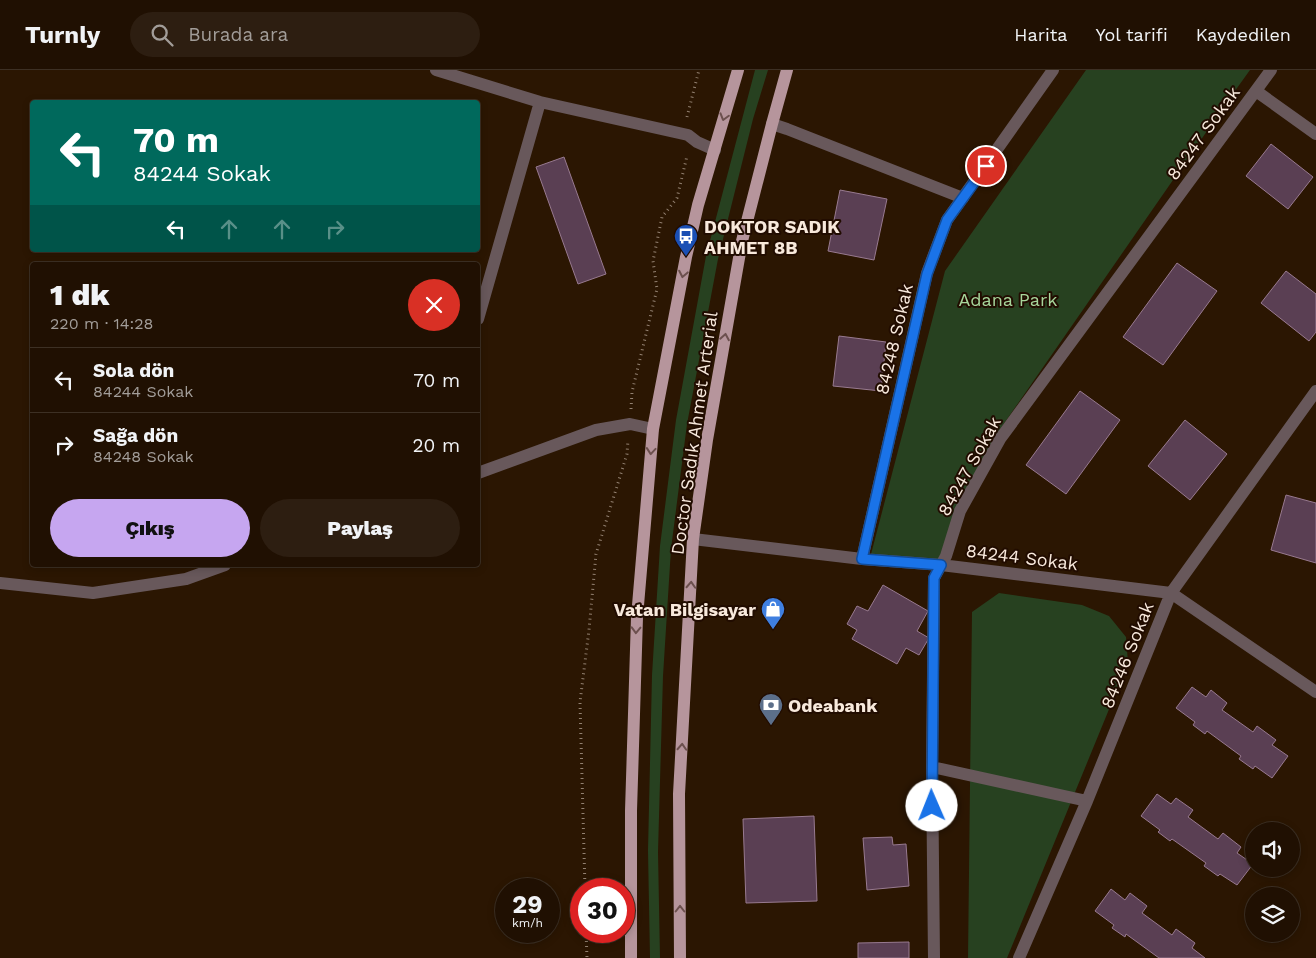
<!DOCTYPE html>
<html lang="tr">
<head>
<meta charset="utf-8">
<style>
	:root { --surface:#201002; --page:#2d1e11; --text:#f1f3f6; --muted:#a29d99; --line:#3d3024; --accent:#c6a6f0 }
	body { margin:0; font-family:"Work Sans",sans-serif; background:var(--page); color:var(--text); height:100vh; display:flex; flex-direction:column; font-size:19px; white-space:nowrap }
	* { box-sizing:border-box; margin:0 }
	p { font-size:16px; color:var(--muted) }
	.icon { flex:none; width:28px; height:28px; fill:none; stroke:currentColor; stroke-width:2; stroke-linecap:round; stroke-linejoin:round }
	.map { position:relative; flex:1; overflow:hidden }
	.details { position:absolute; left:30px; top:192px; width:450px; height:305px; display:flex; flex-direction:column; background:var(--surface); border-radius:5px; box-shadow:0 2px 8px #0003,0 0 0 1px var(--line) }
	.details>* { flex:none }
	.guide { position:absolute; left:30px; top:30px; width:450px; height:152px; border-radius:5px; box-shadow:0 2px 8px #0003,0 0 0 1px var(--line); background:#00695c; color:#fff; overflow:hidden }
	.buttons { position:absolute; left:1245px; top:752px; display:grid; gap:10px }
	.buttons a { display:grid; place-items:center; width:55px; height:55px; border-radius:50%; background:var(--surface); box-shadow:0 2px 8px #0003,0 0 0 1px var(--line); font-size:25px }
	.speed { position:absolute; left:495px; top:808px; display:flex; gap:10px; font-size:25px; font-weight:700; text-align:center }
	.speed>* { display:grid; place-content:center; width:65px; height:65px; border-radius:50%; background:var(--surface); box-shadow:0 2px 8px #0003,0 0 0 1px var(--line); line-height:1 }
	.speed small { font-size:12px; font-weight:400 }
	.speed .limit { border:8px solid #d22; background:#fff; color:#111 }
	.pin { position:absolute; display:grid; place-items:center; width:42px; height:42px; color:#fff; margin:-21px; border:2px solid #fff; border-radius:50%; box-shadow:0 1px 5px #0007 }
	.me { position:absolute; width:55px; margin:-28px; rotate:359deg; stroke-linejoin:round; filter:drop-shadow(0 0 4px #0008) }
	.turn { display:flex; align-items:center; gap:18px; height:105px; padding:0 20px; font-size:22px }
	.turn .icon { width:65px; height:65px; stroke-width:2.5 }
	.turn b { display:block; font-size:35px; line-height:42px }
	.lanes { display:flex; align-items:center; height:48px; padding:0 20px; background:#0003; justify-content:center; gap:25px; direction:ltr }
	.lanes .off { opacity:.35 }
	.round { display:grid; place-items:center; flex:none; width:52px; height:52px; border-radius:26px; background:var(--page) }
	.summary { display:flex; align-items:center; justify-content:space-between; height:85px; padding:0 20px }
	h1 { font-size:30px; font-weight:800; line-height:38px }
	.button { display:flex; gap:10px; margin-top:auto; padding:10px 20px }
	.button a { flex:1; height:58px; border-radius:30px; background:var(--accent); color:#111; font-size:20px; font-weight:800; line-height:58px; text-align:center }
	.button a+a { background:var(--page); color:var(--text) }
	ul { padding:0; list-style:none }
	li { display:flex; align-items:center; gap:15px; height:65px; padding:0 20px; border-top:1px solid var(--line) }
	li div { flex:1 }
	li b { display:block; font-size:19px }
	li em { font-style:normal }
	header { display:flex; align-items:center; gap:30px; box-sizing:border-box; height:70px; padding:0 25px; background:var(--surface); border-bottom:1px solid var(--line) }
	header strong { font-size:24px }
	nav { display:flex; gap:28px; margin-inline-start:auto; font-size:18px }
	.search { width:350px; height:45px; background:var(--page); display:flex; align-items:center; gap:12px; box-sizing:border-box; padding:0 18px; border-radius:28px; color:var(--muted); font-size:19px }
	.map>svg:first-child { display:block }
	.green { fill:#274120 }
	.building { fill:#5a3f53; stroke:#987a90 }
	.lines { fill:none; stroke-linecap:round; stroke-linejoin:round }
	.path { stroke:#938171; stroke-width:3; stroke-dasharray:1 4; stroke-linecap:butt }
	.street { stroke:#68585b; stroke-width:12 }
	.primary { stroke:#b6959c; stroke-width:12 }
	.oneway { stroke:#6c504e }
	.route-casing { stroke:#114b97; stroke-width:12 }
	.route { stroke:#1a73e8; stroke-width:9 }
	.labels { text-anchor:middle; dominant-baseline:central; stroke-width:4; stroke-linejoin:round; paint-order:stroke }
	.street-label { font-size:18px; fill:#f8e9dc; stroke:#210c00 }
	.poi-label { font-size:18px; font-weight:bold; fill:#f8e9dc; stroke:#210c00; text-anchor:start }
	.park-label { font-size:18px; fill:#a7d69b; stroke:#210c00 }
</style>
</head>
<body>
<header>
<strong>Turnly</strong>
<div class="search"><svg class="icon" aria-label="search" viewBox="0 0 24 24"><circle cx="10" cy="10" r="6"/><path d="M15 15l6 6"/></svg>Burada ara</div>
<nav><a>Harita</a><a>Yol tarifi</a><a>Kaydedilen</a></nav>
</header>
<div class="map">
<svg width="1316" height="888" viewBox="0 0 1316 888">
	<rect width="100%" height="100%" fill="#2b1602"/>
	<!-- green -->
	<path class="green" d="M 755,0 L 768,0 L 753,49 L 718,189 L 687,354 L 671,479 L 663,606 L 658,782 L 660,888 L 650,888 L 648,781 L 652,605 L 660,476 L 676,350 L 706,186 Z
		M 1086,0 L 1250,0 L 1232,25 L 996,365 L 938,491 L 870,488 L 945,201 Z
		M 999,523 L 1082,535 L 1109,546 L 1126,567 L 1128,593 L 1007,888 L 968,888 L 972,542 Z"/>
	<!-- building -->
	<path class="building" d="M 1271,74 L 1313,107 L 1288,139 L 1246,106 Z
		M 564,87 L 606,204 L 578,214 L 536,97 Z
		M 840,120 L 887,129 L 874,190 L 828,181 Z
		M 1177,193 L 1217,221 L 1163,295 L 1123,267 Z
		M 1286,201 L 1316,224 L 1316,262 L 1309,271 L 1261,233 Z
		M 839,266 L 886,272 L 881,321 L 833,316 Z
		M 1080,321 L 1120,350 L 1066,424 L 1026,395 Z
		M 1185,350 L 1227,384 L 1190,430 L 1148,396 Z
		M 1286,425 L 1316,433 L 1316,493 L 1271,480 Z
		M 883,515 L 928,541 L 917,561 L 929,568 L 919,585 L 906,578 L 897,594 L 852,569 L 857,560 L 847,554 L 857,536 L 868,541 Z
		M 1192,617 L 1206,627 L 1211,620 L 1227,633 L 1222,640 L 1253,662 L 1257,656 L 1276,670 L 1272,675 L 1288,686 L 1272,708 L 1255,696 L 1253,699 L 1239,689 L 1241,686 L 1207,661 L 1205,664 L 1193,655 L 1195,652 L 1176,638 Z
		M 1157,724 L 1171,734 L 1176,728 L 1193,740 L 1188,747 L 1218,769 L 1223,763 L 1241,777 L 1237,783 L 1253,794 L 1237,815 L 1220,804 L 1218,806 L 1204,796 L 1206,793 L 1172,769 L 1170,771 L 1158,762 L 1160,760 L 1141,746 Z
		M 814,746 L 817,831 L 746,833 L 743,749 Z
		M 892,767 L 893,775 L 906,774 L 909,816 L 867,820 L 863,768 Z
		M 1111,819 L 1125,830 L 1130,823 L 1147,836 L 1142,843 L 1172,865 L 1176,859 L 1195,873 L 1192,878 L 1205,888 L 1159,888 L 1126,864 L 1125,867 L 1112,858 L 1114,855 L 1095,841 Z
		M 909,872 L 909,888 L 858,888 L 858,873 Z"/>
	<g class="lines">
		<!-- path -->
		<path class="path" d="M 687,47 L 699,0
			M 631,339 L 632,322 L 657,219 L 653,191 L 662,147 L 677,128 L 687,86
			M 585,819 L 580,632 L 589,560 L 596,484 L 627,384 L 628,370
			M 586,861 L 587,888"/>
		<!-- street -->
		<path class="street" d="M 436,0 L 540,32 L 688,65 L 697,72 L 715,80
			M 1256,21 L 1316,64
			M 772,54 L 787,59 L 963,128
			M 478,249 L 540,32
			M 478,403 L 596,360 L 630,354 L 653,359
			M 693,469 L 862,489 L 941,495 L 1171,523 L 1316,622
			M 862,489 L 927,203 L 947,150 L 1053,0
			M 0,513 L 93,523 L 186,509 L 225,495
			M 932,697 L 1087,731
			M 934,888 L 932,697 L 934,508 L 946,486 L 960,441 L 1000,369 L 1271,0
			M 1019,888 L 1087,731 L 1171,523 L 1316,321"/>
		<!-- primary -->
		<path class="primary" d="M 631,888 L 631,741 L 637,547 L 653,359 L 686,187 L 698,135 L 738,0
			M 680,888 L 679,724 L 693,469 L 707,370 L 742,171 L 772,54 L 787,0"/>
	</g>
	<!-- one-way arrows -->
	<defs><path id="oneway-chevron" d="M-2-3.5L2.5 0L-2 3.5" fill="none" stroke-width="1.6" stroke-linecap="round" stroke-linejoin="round" transform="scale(1.25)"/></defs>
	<g class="oneway">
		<use href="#oneway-chevron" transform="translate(724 47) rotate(106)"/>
		<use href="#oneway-chevron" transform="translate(683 204) rotate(101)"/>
		<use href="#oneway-chevron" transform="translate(725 267) rotate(-80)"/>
		<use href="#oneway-chevron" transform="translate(651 381) rotate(95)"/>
		<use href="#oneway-chevron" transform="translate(691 515) rotate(-87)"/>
		<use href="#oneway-chevron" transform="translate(636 560) rotate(92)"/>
		<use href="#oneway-chevron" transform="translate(682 677) rotate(-87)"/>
		<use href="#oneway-chevron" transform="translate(680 839) rotate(-90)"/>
	</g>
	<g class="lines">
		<!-- route casing -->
		<g class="route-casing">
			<path id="route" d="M 932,736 L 934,508 L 941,495 L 862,489 L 927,204 L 947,150 L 986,96"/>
		</g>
		<!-- route -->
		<use href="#route" class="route"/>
	</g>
	<!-- icons -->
	<defs>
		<g id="bus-pin" transform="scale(1.25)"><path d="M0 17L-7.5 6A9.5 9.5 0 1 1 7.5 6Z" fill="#1a4fb4" stroke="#210c00"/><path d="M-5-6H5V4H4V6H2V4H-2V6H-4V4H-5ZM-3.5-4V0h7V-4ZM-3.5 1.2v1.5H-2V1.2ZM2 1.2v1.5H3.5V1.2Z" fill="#fff"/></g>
		<g id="shop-pin" transform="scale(1.25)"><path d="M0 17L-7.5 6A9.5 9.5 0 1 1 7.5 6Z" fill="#3f7fe0" stroke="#210c00"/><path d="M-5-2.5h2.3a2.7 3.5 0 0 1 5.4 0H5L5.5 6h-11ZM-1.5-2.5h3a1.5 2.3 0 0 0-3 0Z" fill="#fff"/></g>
		<g id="bank-pin" transform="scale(1.25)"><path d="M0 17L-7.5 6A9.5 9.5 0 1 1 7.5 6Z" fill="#5c6f8a" stroke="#210c00"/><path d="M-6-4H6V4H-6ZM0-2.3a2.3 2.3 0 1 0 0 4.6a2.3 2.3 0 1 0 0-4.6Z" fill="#fff"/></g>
	</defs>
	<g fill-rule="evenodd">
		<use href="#bus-pin" x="686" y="166"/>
		<use href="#shop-pin" x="773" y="539"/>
		<use href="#bank-pin" x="771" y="635"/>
	</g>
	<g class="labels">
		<!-- street labels -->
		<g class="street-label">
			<text transform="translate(1203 63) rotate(-54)">84247 Sokak</text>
			<text transform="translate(894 269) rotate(-77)">84248 Sokak</text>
			<text transform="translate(694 363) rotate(-82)">Doctor Sadık Ahmet Arterial</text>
			<text transform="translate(969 396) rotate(-61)">84247 Sokak</text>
			<text transform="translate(1022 487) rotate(7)">84244 Sokak</text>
			<text transform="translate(1127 585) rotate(-68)">84246 Sokak</text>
		</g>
		<!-- poi labels -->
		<g class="poi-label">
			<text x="704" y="156">DOKTOR SADIK<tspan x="704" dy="21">AHMET 8B</tspan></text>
			<text x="756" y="539" text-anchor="end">Vatan Bilgisayar</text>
			<text x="788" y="635">Odeabank</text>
		</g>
		<!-- park labels -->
		<g class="park-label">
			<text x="1008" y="229">Adana Park</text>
		</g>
	</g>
</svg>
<div class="buttons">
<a><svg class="icon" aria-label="sound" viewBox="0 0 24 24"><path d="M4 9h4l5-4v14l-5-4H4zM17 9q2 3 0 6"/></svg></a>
<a><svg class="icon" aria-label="layers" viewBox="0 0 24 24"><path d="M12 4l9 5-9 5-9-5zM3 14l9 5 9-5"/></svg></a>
</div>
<div class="speed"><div>29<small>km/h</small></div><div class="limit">30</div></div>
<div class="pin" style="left:986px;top:96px;background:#d93025"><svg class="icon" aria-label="arrive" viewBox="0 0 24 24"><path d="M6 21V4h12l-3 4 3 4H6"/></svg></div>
<svg class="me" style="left:932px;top:736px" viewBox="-20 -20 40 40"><circle r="19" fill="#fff"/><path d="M0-13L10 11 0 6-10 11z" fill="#1a73e8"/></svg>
<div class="guide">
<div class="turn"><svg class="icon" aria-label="left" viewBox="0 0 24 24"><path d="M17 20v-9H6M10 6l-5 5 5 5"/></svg><div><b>70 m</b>84244 Sokak</div></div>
<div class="lanes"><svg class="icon" aria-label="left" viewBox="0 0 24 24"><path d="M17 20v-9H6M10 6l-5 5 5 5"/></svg><svg class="icon off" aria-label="ahead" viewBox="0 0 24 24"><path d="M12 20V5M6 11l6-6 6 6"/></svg><svg class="icon off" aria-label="ahead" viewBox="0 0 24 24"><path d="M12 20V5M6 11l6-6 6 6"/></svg><svg class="icon off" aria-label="right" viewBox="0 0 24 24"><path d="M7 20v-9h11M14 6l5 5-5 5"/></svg></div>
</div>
<section class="details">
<div class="summary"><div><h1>1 dk</h1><p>220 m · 14:28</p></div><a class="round" style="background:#d93025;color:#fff"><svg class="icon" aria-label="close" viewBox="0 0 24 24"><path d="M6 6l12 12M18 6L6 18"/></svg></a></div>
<ul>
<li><svg class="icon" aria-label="left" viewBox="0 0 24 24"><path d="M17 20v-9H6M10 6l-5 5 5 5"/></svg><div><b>Sola dön</b><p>84244 Sokak</p></div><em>70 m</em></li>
<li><svg class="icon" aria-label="right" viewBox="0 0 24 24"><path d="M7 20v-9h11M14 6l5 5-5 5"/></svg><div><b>Sağa dön</b><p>84248 Sokak</p></div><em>20 m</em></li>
</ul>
<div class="button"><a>Çıkış</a><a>Paylaş</a></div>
</section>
</div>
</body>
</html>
